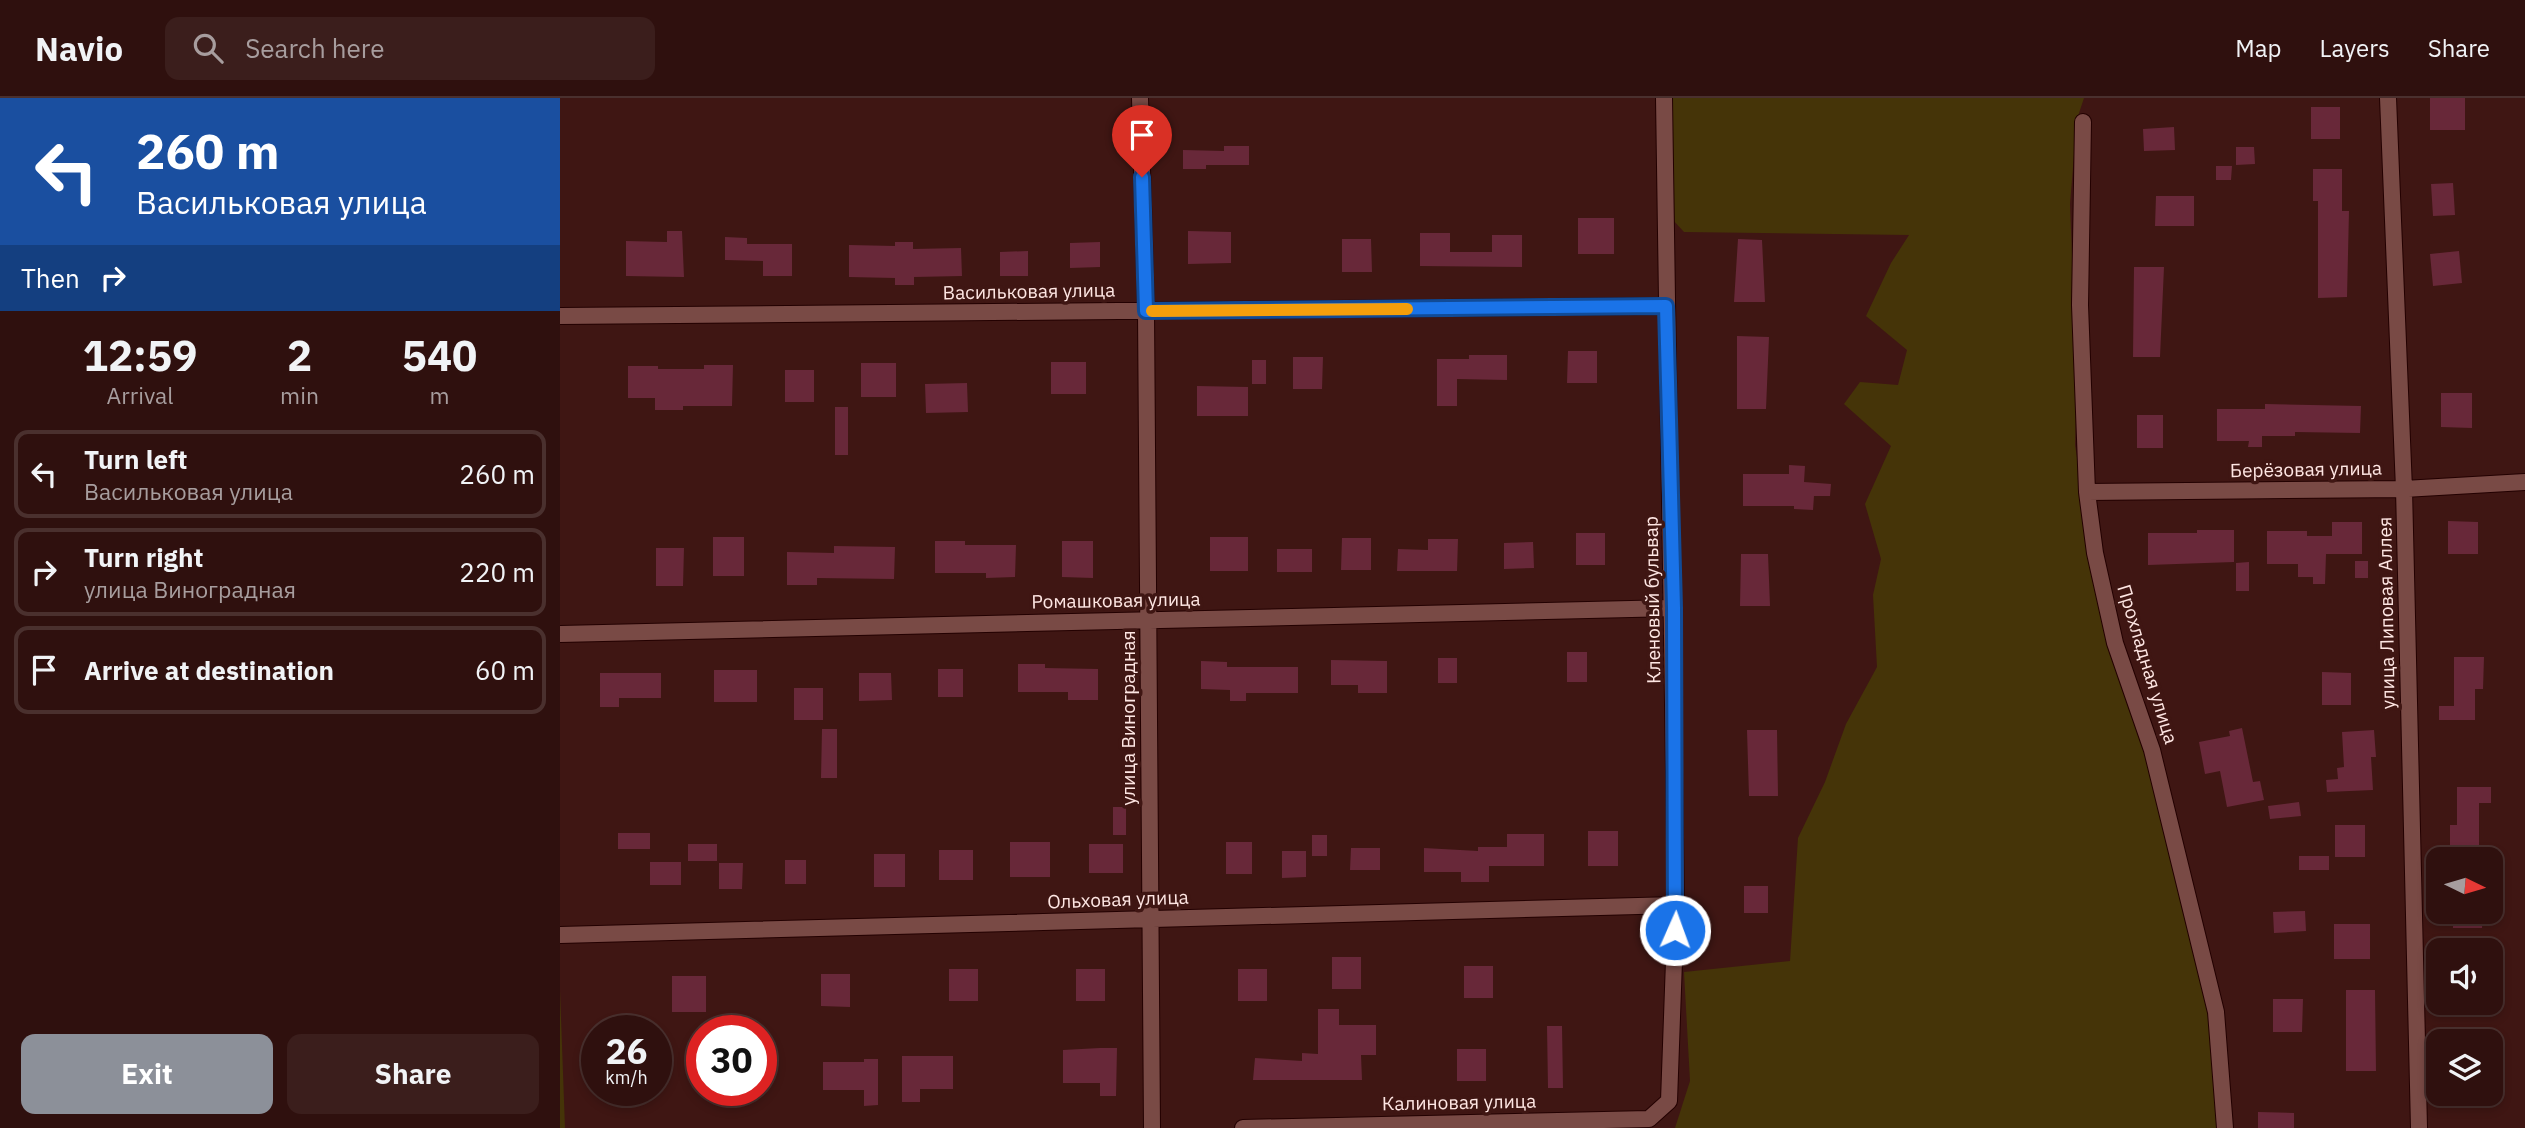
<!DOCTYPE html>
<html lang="en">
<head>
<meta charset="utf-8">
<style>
	:root { --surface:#2f100e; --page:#3b1e1c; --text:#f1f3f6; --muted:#a79d9e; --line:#4a302e; --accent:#8c9099 }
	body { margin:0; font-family:"IBM Plex Sans",sans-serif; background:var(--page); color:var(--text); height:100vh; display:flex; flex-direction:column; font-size:26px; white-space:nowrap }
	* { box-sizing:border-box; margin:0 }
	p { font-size:23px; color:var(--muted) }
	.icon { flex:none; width:38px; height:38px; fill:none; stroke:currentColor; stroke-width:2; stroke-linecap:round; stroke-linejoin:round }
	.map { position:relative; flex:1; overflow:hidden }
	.panel { display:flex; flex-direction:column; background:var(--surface); width:560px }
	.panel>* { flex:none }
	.hud { background:#1a4fa0; color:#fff; overflow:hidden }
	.needle { width:46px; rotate:95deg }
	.fabs { position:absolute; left:1866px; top:749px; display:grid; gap:14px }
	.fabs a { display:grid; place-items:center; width:77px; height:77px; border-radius:14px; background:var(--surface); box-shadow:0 4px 10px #0003,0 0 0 2px var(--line); font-size:35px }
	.speed { position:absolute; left:21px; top:917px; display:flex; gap:14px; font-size:35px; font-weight:700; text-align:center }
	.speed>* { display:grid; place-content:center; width:91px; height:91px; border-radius:50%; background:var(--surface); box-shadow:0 4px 10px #0003,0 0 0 2px var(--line); line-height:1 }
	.speed small { font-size:18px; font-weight:400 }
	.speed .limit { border:10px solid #d22; background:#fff; color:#111 }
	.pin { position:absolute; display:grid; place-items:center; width:60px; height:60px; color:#fff; margin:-72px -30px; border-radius:50% 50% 50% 0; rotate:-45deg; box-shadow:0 0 7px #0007 }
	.pin .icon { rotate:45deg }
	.me { position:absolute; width:77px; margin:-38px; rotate:2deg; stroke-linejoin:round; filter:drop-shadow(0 0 5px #0008) }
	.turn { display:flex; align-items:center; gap:24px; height:147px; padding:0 21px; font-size:32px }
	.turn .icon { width:91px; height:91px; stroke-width:2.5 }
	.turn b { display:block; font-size:49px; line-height:60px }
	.then { display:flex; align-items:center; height:66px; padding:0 21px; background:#0003; gap:14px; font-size:26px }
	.eta { display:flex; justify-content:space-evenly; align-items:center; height:119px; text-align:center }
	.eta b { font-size:42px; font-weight:800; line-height:49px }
	.cta { display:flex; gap:14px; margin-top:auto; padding:14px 21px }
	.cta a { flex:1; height:80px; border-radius:14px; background:var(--accent); color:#fff; font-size:28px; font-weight:800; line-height:80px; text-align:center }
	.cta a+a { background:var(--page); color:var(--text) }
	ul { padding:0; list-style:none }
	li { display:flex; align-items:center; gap:21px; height:88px; margin:0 14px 10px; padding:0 7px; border:4px solid var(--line); border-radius:14px }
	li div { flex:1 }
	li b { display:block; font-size:26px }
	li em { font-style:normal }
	header { display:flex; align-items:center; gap:42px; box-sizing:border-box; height:98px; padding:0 35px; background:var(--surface); border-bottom:2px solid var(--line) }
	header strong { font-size:33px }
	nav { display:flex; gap:38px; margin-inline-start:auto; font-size:24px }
	.search { width:490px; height:63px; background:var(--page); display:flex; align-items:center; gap:18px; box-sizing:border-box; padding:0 24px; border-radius:14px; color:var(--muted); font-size:26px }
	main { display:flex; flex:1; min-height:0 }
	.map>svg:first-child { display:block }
	.green { fill:#453408 }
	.building { fill:#682839 }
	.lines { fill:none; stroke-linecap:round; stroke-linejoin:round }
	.minor-casing { stroke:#230001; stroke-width:18 }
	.minor { stroke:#794a45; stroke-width:16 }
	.route-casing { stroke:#114b97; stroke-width:18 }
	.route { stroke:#1a73e8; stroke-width:12 }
	.slow { stroke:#f59e0b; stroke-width:12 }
	.labels { text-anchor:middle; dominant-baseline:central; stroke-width:7; stroke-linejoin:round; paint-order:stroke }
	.street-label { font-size:19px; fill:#fee6e3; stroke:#3f1613 }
</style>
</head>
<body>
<header>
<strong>Navio</strong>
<div class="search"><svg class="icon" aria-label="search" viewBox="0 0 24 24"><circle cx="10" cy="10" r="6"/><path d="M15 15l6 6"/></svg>Search here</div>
<nav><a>Map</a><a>Layers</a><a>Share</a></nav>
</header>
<main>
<section class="panel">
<div class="hud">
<div class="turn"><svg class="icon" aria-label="left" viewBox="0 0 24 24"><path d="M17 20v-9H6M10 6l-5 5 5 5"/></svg><div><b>260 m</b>Васильковая улица</div></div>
<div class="then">Then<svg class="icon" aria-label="right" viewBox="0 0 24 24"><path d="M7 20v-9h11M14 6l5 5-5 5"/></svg></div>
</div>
<div class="eta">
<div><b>12:59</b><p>Arrival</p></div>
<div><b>2</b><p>min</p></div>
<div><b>540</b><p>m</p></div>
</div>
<ul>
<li><svg class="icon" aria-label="left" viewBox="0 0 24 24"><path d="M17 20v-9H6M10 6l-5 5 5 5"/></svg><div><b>Turn left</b><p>Васильковая улица</p></div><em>260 m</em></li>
<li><svg class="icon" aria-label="right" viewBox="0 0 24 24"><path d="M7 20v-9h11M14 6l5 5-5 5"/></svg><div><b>Turn right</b><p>улица Виноградная</p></div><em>220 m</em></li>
<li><svg class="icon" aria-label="arrive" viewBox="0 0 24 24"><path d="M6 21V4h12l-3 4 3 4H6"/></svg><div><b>Arrive at destination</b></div><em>60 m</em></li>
</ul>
<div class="cta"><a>Exit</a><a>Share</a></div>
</section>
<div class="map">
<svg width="1965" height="1030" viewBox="0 0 1965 1030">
	<rect width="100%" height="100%" fill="#3f1613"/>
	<!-- green -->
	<path class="green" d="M 1111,0 L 1524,0 L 1517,21 L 1510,106 L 1517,284 L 1515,347 L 1523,396 L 1653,914 L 1658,1030 L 1115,1030 L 1130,983 L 1124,874 L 1230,863 L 1238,740 L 1265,684 L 1286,626 L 1317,569 L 1313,497 L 1321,461 L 1305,406 L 1331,348 L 1284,306 L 1300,284 L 1338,287 L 1347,252 L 1306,218 L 1331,165 L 1349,137 L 1124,134 L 1113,122 Z
		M 0,892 L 5,1030 L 0,1030 Z"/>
	<!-- building -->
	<path class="building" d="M 1870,0 L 1905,0 L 1905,32 L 1870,32 Z
		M 1751,9 L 1780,9 L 1780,41 L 1751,41 Z
		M 1614,29 L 1615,52 L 1584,53 L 1583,31 Z
		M 664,48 L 689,48 L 689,67 L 646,67 L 646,71 L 623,71 L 623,52 L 664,53 Z
		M 1676,49 L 1694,49 L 1695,66 L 1676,67 Z
		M 1656,68 L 1672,68 L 1671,82 L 1656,82 Z
		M 1753,71 L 1782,71 L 1782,113 L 1789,113 L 1787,199 L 1758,200 L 1758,103 L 1753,103 Z
		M 1893,85 L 1895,117 L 1873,118 L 1871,86 Z
		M 1596,98 L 1634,98 L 1634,128 L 1595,128 Z
		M 1018,120 L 1054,120 L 1054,156 L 1018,156 Z
		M 107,133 L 122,133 L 124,179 L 66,178 L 66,143 L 107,144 Z
		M 628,133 L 671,134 L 671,165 L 628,166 Z
		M 860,135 L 890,135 L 890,154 L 932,154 L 932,137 L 962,137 L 962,169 L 860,168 Z
		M 165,139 L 187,140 L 187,146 L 232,146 L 232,178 L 203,178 L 203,163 L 165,162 Z
		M 782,141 L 811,141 L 812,174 L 782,174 Z
		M 1178,141 L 1202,142 L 1205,204 L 1174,204 Z
		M 335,144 L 353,144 L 353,151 L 401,150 L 402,178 L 354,179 L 354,187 L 335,187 L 335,180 L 289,179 L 289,147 L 335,148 Z
		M 540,144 L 540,169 L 510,170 L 510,145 Z
		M 468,153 L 468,178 L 440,178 L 440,154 Z
		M 1899,153 L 1902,185 L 1873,188 L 1870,156 Z
		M 1574,169 L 1604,169 L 1600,259 L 1573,259 Z
		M 1177,238 L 1209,239 L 1206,311 L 1177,311 Z
		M 1008,253 L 1037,253 L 1037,285 L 1007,285 Z
		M 909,257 L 947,257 L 947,282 L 897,281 L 897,308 L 877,308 L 877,261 L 909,261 Z
		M 733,259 L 763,259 L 762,291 L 733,291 Z
		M 692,262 L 706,262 L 706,286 L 692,286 Z
		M 491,264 L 526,264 L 526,296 L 491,296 Z
		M 301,265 L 336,265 L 336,299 L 301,299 Z
		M 144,267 L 173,267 L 172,308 L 123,308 L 123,312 L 95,312 L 95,300 L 68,300 L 68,268 L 98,268 L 98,271 L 144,271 Z
		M 225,272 L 254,272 L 254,304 L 225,304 Z
		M 407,285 L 408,314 L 366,315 L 365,286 Z
		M 637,288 L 688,289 L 688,318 L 637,318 Z
		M 1881,295 L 1912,295 L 1912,330 L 1881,329 Z
		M 1705,306 L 1801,308 L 1800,335 L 1735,334 L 1735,338 L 1702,338 L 1702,349 L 1688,349 L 1689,343 L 1657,343 L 1657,311 L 1705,311 Z
		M 275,309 L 288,309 L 288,357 L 275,357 Z
		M 1577,317 L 1603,317 L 1603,350 L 1577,350 Z
		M 1229,367 L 1245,368 L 1244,384 L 1271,386 L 1270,398 L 1254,398 L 1253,412 L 1234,411 L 1234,408 L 1183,408 L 1183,376 L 1229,376 Z
		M 1888,423 L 1918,424 L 1918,456 L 1888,456 Z
		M 1772,424 L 1802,424 L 1802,456 L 1766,456 L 1765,486 L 1753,486 L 1753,479 L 1738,479 L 1738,466 L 1707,466 L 1707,433 L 1747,433 L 1747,438 L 1772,438 Z
		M 1637,432 L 1674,432 L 1674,464 L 1588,467 L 1588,435 L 1637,435 Z
		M 1016,435 L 1045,435 L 1045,467 L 1016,467 Z
		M 153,439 L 184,439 L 184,478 L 153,478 Z
		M 650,439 L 688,439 L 688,473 L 650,473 Z
		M 782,440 L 811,440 L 811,472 L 781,472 Z
		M 868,441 L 898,441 L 897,473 L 837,473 L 838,451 L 868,452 Z
		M 375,443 L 405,443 L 405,447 L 456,447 L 455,479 L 426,480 L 426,475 L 375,475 Z
		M 502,443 L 533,443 L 533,480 L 502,479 Z
		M 973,444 L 974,470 L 944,471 L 944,445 Z
		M 274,448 L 335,449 L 334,481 L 257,480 L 257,487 L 227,487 L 227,454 L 274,455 Z
		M 96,450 L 124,450 L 123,488 L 96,488 Z
		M 717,451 L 752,451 L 752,474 L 717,474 Z
		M 1181,456 L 1208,456 L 1210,508 L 1180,508 Z
		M 1795,463 L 1808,463 L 1808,480 L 1795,480 Z
		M 1689,464 L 1689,493 L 1676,493 L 1676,465 Z
		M 1007,554 L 1027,554 L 1027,584 L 1007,584 Z
		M 1894,559 L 1924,559 L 1923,591 L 1915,591 L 1915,622 L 1879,622 L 1879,608 L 1894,608 Z
		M 878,560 L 897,560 L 897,585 L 878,585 Z
		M 771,562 L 827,563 L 827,595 L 798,595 L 798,587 L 771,587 Z
		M 641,563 L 667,564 L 667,569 L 738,569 L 738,595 L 686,595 L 686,603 L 670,603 L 670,592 L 641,591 Z
		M 458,566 L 485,566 L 485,570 L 538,571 L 538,602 L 508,602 L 508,594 L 458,594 Z
		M 378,571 L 403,571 L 403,599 L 378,599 Z
		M 154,572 L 197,572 L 197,604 L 154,604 Z
		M 1762,574 L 1791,575 L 1791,607 L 1762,607 Z
		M 40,575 L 101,575 L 101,600 L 59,600 L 59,609 L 40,609 Z
		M 299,575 L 331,575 L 332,602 L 299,603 Z
		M 234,590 L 263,590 L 263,622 L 234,622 Z
		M 1682,630 L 1693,684 L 1700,683 L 1704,702 L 1667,709 L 1660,673 L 1645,676 L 1639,644 L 1670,638 L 1669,633 Z
		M 262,631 L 277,631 L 277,680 L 261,680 Z
		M 1187,632 L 1217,632 L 1218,698 L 1189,698 Z
		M 1814,632 L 1816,659 L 1811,659 L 1813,692 L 1767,694 L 1766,682 L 1778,681 L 1777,670 L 1784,669 L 1782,634 Z
		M 1897,689 L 1931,689 L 1931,705 L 1919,705 L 1919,759 L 1890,759 L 1890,727 L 1897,727 Z
		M 1739,704 L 1741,718 L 1710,721 L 1708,708 Z
		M 553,709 L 566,709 L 566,737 L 553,737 Z
		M 1775,727 L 1805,727 L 1805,759 L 1775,759 Z
		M 1028,733 L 1058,733 L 1058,768 L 1028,768 Z
		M 58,735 L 90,735 L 90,751 L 58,751 Z
		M 947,736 L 984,736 L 984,768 L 929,768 L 929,784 L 901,784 L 901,774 L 864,774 L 864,750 L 918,753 L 918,749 L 947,749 Z
		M 752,737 L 767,737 L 767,758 L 752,758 Z
		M 450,744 L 490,744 L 490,779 L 450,779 Z
		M 666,744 L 692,744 L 692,776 L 666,776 Z
		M 128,746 L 157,746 L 157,763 L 128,763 Z
		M 529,746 L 563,746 L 563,775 L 529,775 Z
		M 791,750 L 820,750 L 820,772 L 790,772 Z
		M 379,752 L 413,752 L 413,782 L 379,782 Z
		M 722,753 L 746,753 L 746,779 L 722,780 Z
		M 314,756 L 345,756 L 345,789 L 314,789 Z
		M 1739,758 L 1769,758 L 1769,772 L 1739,772 Z
		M 225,762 L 246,762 L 246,786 L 225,786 Z
		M 90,764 L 121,764 L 121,787 L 90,787 Z
		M 159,765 L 183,765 L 182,791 L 159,791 Z
		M 1184,788 L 1208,788 L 1208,815 L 1184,815 Z
		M 1745,813 L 1746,833 L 1714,835 L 1713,814 Z
		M 1893,814 L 1923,814 L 1922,830 L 1893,830 Z
		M 1774,826 L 1810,826 L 1810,861 L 1774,861 Z
		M 772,859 L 801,859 L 801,891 L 772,891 Z
		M 904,868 L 933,868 L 933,900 L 904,900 Z
		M 389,871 L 418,871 L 418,903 L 389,903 Z
		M 516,871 L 545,871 L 545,903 L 516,903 Z
		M 678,871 L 707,871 L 707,903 L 678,903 Z
		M 261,876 L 290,876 L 290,909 L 261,908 Z
		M 112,878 L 146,878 L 146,914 L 112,914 Z
		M 1786,892 L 1815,892 L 1816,973 L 1786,973 Z
		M 1713,901 L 1743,901 L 1742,934 L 1713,934 Z
		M 758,911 L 779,911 L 779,927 L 816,927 L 816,957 L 801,957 L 802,982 L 693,982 L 695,960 L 742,963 L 742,955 L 758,956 Z
		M 987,928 L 1002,928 L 1003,990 L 988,990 Z
		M 540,950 L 557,950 L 556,998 L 540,998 L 540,985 L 503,985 L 503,952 Z
		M 897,951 L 926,951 L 926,983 L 897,983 Z
		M 342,958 L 393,958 L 393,991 L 360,991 L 360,1004 L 342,1004 Z
		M 304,961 L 318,961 L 318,1007 L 304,1008 L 304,992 L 263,992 L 263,964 L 304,964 Z
		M 1698,1014 L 1734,1015 L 1734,1030 L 1698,1030 Z"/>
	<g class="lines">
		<!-- minor casing -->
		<g class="minor-casing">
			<path id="minor" d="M 580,0 L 586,213 L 592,1030
				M 1828,0 L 1844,391 L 1859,1030
				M 1523,24 L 1520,207 L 1527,394 L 1535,455 L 1555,545 L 1592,652 L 1656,914 L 1665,1030
				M 0,218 L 1106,208
				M 1527,394 L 1844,391 L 1965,384
				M 0,536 L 1114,510
				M 0,837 L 1116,807
				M 683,1030 L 1089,1021 L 1109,1003 L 1116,807 L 1104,0"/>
		</g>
		<!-- minor -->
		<use href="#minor" class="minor"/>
	</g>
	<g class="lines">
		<!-- route casing -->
		<g class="route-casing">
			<path id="route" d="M 582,79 L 586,213 L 1106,208 L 1114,510 L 1115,832"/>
		</g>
		<!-- route -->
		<use href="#route" class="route"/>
		<!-- slow -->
		<path class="slow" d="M 592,213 L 847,211"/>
	</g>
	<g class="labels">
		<!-- street labels -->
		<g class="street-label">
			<text transform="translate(469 193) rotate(-1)">Васильковая улица</text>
			<text transform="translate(1746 371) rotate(-1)">Берёзовая улица</text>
			<text transform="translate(556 502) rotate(-1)">Ромашковая улица</text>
			<text transform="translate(1092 502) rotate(-91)">Кленовый бульвар</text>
			<text transform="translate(1826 515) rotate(-91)">улица Липовая Аллея</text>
			<text transform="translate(1588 566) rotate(73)">Прохладная улица</text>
			<text transform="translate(568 620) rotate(-90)">улица Виноградная</text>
			<text transform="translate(558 801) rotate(-2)">Ольховая улица</text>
			<text transform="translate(899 1004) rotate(-1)">Калиновая улица</text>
		</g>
	</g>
</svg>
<div class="fabs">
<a><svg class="needle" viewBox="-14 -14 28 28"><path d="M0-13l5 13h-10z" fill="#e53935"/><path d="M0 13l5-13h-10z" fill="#a79d9e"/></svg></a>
<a><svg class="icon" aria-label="sound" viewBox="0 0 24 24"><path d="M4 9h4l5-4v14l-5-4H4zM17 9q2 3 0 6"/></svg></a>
<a><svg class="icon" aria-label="layers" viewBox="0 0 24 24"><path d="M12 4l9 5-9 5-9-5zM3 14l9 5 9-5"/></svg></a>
</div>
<div class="speed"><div>26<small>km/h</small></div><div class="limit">30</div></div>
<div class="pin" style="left:582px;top:79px;background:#d93025"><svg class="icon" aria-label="arrive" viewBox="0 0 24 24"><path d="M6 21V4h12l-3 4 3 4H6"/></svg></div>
<svg class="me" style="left:1115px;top:832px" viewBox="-20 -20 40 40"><circle r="17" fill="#1a73e8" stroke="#fff" stroke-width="3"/><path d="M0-11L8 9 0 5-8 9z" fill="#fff"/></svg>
</div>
</main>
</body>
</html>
